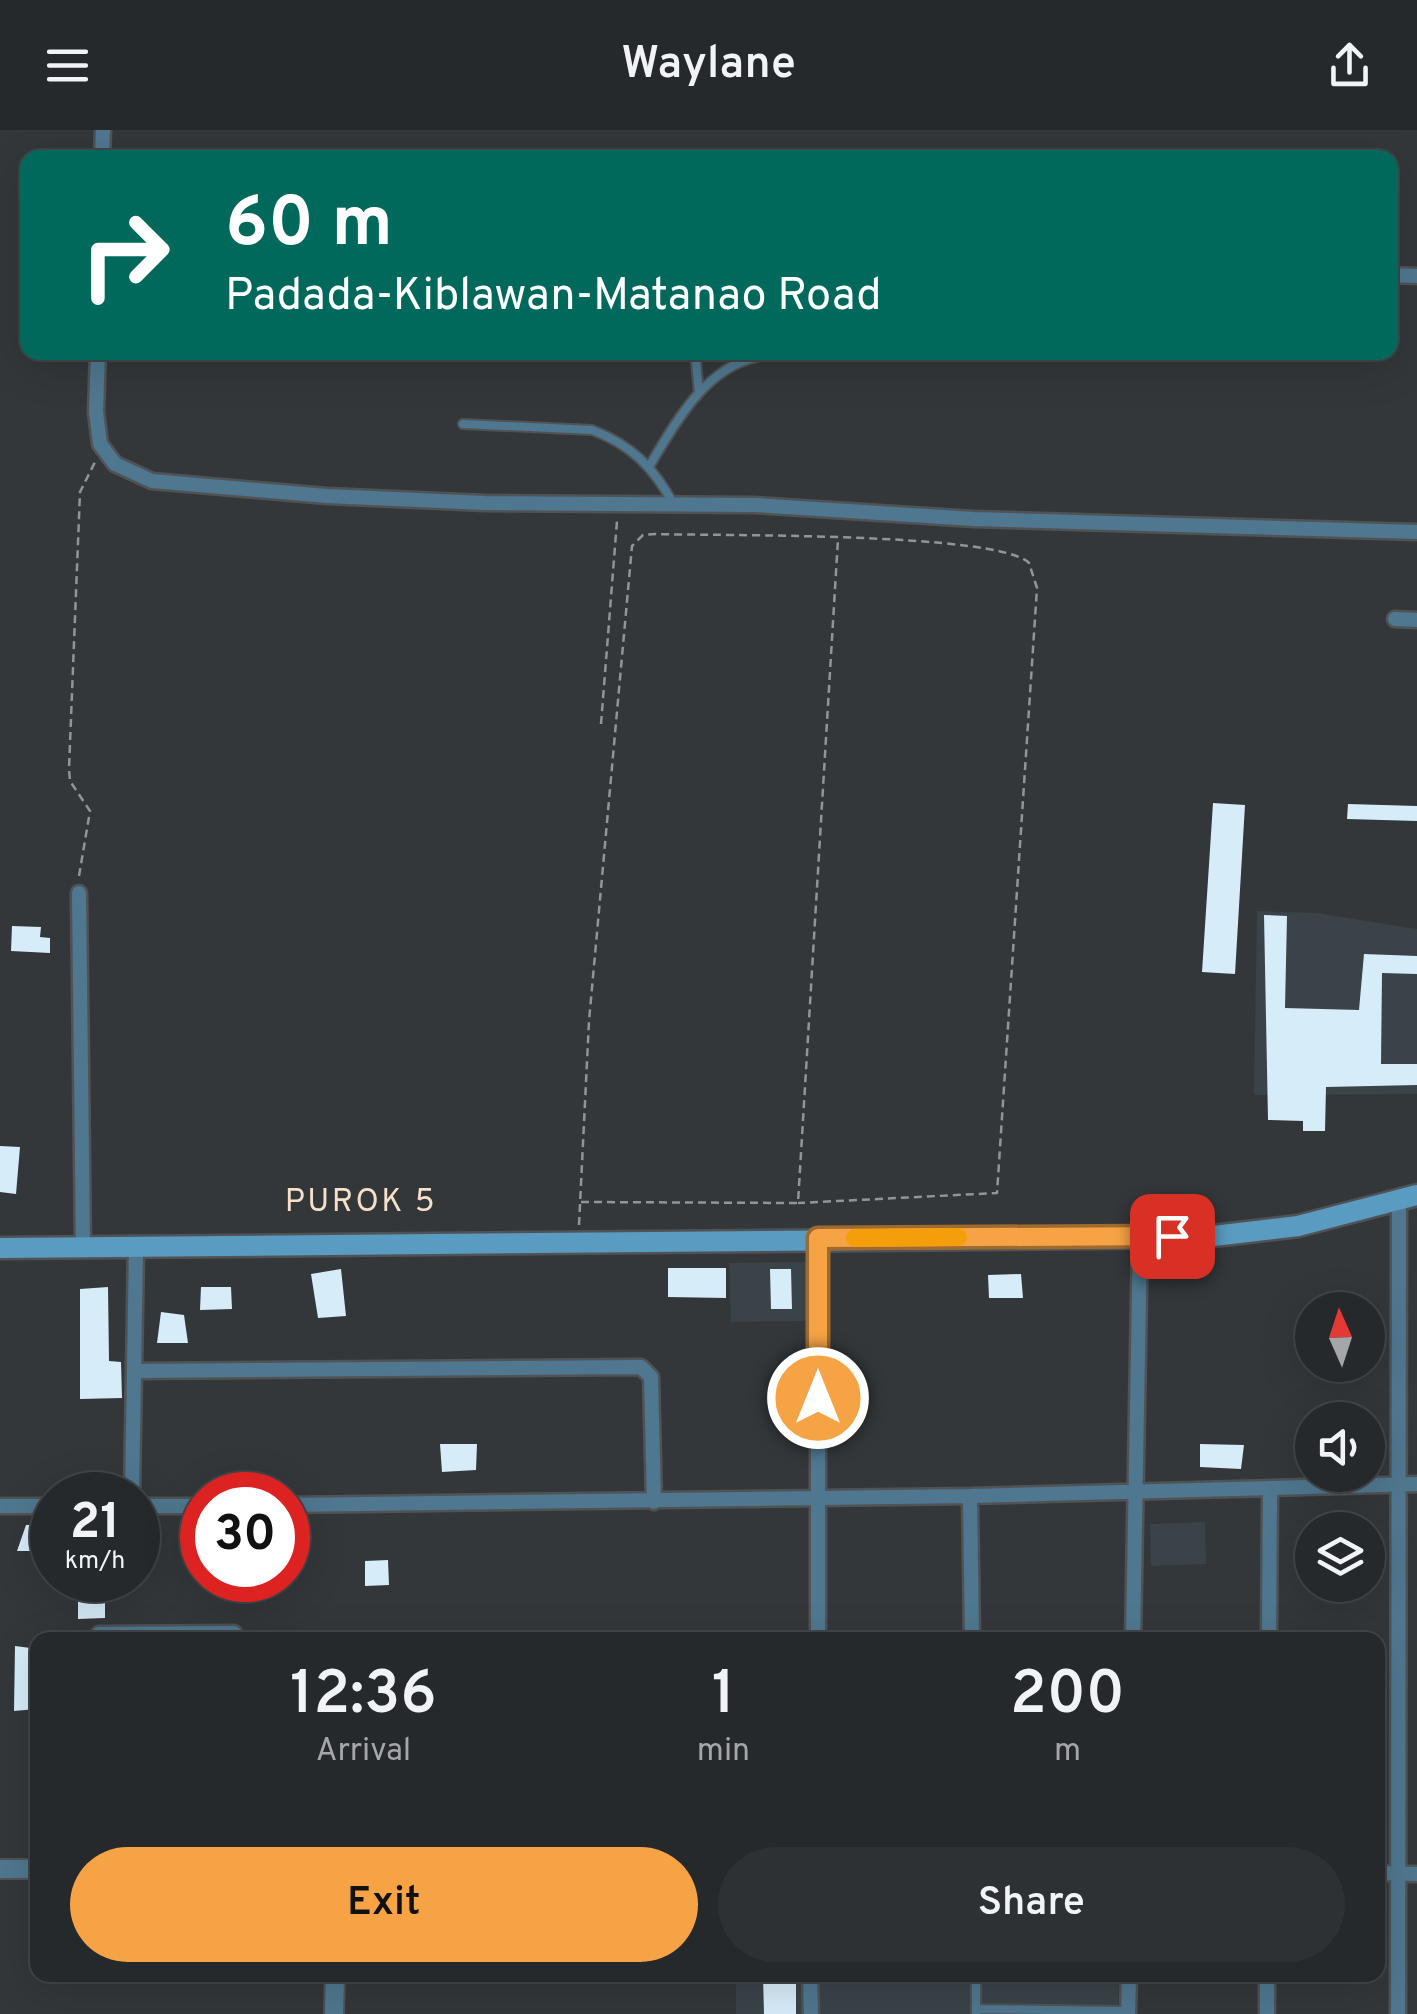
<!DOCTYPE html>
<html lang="en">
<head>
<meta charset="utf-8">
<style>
	:root { --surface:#26292b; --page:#2e3133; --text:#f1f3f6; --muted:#a4a6a9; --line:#424547; --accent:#f5a345 }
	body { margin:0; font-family:Overpass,sans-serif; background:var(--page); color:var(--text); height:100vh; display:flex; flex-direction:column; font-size:38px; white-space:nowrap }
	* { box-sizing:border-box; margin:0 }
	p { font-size:32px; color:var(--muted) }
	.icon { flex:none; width:55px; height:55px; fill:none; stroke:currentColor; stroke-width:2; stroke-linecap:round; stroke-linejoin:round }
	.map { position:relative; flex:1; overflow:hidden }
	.side { position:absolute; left:30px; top:1502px; width:1355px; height:350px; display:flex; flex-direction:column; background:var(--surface); border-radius:20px; box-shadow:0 10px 40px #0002,0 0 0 2px var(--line) }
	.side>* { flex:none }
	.top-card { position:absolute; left:20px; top:20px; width:1378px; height:210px; border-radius:20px; box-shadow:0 10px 40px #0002,0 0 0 2px var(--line); background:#00695c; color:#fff; overflow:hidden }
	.needle { width:65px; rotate:357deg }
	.controls { position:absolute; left:1295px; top:1162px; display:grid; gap:20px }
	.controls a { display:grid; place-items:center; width:90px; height:90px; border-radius:50%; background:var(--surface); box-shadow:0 10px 40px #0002,0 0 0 2px var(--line); font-size:50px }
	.speed { position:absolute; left:30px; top:1342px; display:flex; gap:20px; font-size:50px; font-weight:700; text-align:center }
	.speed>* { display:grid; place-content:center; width:130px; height:130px; border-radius:50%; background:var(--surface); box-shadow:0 10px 40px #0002,0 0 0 2px var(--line); line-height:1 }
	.speed small { font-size:25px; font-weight:400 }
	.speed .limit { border:15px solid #d22; background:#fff; color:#111 }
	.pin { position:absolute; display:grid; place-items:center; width:85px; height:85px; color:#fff; margin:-42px; border-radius:20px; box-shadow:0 5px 15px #0006 }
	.me { position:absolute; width:110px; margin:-55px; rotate:0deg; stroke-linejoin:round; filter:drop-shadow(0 0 8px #0008) }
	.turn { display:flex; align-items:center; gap:35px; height:210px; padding:0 40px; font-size:45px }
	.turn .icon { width:130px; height:130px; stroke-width:2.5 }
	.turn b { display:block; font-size:70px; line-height:85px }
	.eta { display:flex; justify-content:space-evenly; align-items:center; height:170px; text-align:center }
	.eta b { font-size:60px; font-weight:600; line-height:70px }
	.button { display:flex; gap:20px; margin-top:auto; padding:20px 40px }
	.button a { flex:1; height:115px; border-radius:60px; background:var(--accent); color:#111; font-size:40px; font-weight:600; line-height:115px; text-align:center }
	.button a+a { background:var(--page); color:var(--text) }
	header { display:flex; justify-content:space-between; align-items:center; height:130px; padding:0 40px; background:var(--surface); font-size:45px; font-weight:600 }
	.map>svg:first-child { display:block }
	.built { fill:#3a4348 }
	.building { fill:#d7ecf9 }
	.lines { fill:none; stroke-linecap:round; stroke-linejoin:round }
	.service-casing { stroke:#505355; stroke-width:12 }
	.minor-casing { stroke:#505355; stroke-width:19 }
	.tertiary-casing { stroke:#505355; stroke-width:22 }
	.secondary-casing { stroke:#505355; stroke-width:25 }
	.path { stroke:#929596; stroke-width:2.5; stroke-dasharray:8 5; stroke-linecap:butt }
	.service { stroke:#4f778f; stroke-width:8 }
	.minor { stroke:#4f778f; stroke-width:14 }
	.tertiary { stroke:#4f778f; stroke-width:18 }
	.secondary { stroke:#599bc1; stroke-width:20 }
	.route-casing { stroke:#9f6a2d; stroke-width:25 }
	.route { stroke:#f5a345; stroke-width:18 }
	.slow { stroke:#f59e0b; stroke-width:18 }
	.labels { text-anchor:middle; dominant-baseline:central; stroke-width:10; stroke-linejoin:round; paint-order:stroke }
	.neighbourhood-label { font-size:32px; letter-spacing:2.5px; fill:#f7e0c9; stroke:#333739 }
</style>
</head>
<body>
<header><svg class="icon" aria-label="menu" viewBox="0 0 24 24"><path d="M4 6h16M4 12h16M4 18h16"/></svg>Waylane<svg class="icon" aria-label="share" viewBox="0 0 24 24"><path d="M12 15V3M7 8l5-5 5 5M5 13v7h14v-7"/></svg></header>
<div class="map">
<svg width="1417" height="1884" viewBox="0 0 1417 1884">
	<rect width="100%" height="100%" fill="#333739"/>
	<!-- built -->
	<path class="built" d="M 1257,781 L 1316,783 L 1417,799 L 1417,964 L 1254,965 Z
		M 808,1132 L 810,1191 L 731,1192 L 729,1133 Z
		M 1205,1392 L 1206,1434 L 1151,1436 L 1150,1394 Z
		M 736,1845 L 1119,1845 L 1118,1884 L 736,1884 Z"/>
	<!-- building -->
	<path class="building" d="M 1213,673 L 1245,675 L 1235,844 L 1202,842 Z
		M 1348,674 L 1417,676 L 1417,691 L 1347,689 Z
		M 1264,785 L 1287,786 L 1285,878 L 1359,880 L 1364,824 L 1417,826 L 1417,844 L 1382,843 L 1381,934 L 1417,934 L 1417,955 L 1326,957 L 1325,1001 L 1303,1001 L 1303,991 L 1268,990 Z
		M 12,796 L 41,797 L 40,807 L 50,808 L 50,823 L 11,821 Z
		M 0,1016 L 20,1017 L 16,1064 L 0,1062 Z
		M 668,1138 L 726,1138 L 726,1168 L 668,1167 Z
		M 341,1139 L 346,1186 L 318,1188 L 311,1144 Z
		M 770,1139 L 791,1139 L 792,1179 L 771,1179 Z
		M 1021,1144 L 1023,1168 L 989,1168 L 988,1145 Z
		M 108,1157 L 109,1231 L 121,1232 L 122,1268 L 80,1269 L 80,1159 Z
		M 201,1157 L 231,1157 L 232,1179 L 200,1180 Z
		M 161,1182 L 184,1185 L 188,1213 L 157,1213 Z
		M 440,1314 L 477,1314 L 476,1340 L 442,1342 Z
		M 1200,1314 L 1244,1315 L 1241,1339 L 1200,1337 Z
		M 52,1394 L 52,1421 L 17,1421 L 26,1395 Z
		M 388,1430 L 389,1455 L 365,1456 L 365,1431 Z
		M 78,1461 L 105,1461 L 105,1488 L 78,1489 Z
		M 15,1516 L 38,1519 L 36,1579 L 14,1581 Z
		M 763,1845 L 796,1845 L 796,1884 L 764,1884 Z"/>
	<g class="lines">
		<!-- service casing -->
		<g class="service-casing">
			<path id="service" d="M 695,222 L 699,263
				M 463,294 L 592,300 C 632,315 654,338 674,375
				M 650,335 C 676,292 705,238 757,227
				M 976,1879 L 1128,1881
				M 976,1884 L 976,1845"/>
		</g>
		<!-- minor casing -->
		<g class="minor-casing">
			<path id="minor" d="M 102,28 L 103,0
				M 1390,145 L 1417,146
				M 98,222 L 96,282 L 100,314 L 115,334 L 152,351 L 327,366 L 485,373 L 755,375 L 974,389 L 1417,402
				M 1395,489 L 1417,490
				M 79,763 L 83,1118
				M 818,1108 L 818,1510
				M 134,1241 L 641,1237 L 651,1247 L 654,1372
				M 132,1365 L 136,1117
				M 970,1366 L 972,1510
				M 288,1375 L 970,1366 L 1417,1354
				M 0,1376 L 52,1376
				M 138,1376 L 202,1376
				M 99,1504 L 234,1503 L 235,1510
				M 1133,1510 L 1140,1105
				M 1269,1510 L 1270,1361
				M 1378,1743 L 1417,1744
				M 810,1845 L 811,1884
				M 1128,1884 L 1129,1845
				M 1267,1884 L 1267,1845
				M 1398,1884 L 1399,1071"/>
		</g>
		<!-- tertiary casing -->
		<g class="tertiary-casing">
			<path id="tertiary" d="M 0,1739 L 38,1739
				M 334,1884 L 335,1845"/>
		</g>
		<!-- secondary casing -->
		<g class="secondary-casing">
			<path id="secondary" d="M 0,1118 L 1205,1107 L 1298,1096 L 1417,1065"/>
		</g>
		<!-- path -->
		<path class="path" d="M 601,594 L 617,391
			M 79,746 L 90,681 L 70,651 L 69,639 L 80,362 L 95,332
			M 581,1072 L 798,1073 L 838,409
			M 579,1095 L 589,891 L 632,416 L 643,405 L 656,404 C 715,406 998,402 1029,433 L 1037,458 L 997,1063 L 798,1073"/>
		<!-- service -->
		<use href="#service" class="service"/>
		<!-- minor -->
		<use href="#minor" class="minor"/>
		<!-- tertiary -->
		<use href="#tertiary" class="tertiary"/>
		<!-- secondary -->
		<use href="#secondary" class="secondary"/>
	</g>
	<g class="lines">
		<!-- route casing -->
		<g class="route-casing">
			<path id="route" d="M 818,1268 L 818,1108 L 1172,1106"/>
		</g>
		<!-- route -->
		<use href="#route" class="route"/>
		<!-- slow -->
		<path class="slow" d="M 855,1108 L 958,1107"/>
	</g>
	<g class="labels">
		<!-- neighbourhood labels -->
		<g class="neighbourhood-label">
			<text x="361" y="1073">PUROK 5</text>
		</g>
	</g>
</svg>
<div class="controls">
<a><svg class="needle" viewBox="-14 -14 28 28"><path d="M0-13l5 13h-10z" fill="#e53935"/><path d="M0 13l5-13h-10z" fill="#a4a6a9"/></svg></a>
<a><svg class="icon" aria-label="sound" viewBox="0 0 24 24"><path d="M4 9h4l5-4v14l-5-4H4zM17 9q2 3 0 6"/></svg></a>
<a><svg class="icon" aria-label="layers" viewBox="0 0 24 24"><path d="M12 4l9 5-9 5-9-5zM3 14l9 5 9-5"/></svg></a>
</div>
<div class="speed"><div>21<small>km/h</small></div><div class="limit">30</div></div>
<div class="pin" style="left:1172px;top:1106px;background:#d93025"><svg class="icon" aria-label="arrive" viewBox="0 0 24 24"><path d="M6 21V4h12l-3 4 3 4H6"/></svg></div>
<svg class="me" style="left:818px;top:1268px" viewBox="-20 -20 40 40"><circle r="17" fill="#f5a345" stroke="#fff" stroke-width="3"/><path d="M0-11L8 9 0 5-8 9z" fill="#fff"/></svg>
<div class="top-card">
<div class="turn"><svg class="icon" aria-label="right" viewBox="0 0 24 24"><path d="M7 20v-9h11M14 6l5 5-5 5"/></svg><div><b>60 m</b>Padada-Kiblawan-Matanao Road</div></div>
</div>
<section class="side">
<div class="eta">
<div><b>12:36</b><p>Arrival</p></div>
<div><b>1</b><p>min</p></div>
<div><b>200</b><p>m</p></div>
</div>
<div class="button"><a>Exit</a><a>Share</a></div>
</section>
</div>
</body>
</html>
